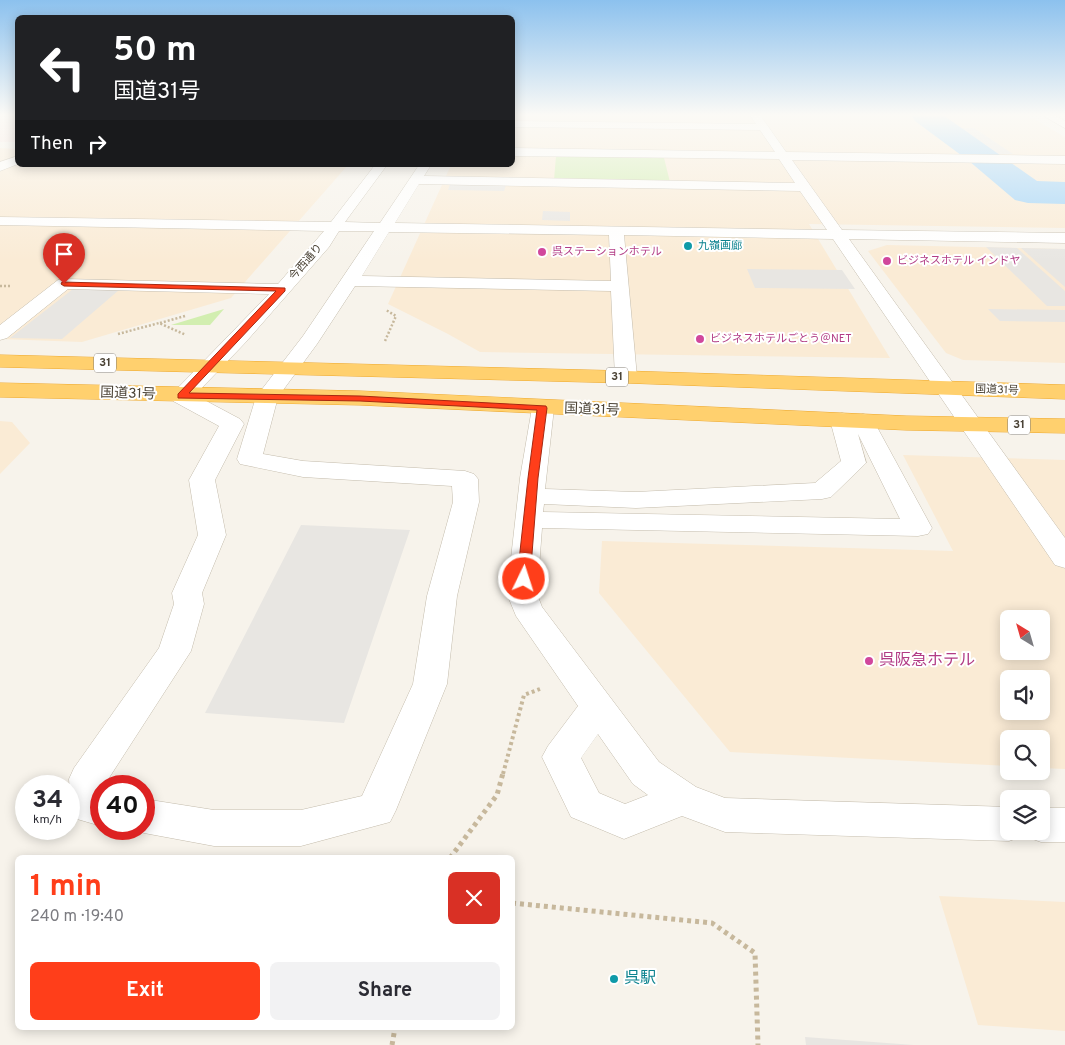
<!DOCTYPE html>
<html lang="en">
<head>
<meta charset="utf-8">
<style>
	:root { --surface:#fff; --page:#f2f2f3; --text:#2b2b33; --muted:#7c7c81; --accent:#ff3e1a }
	body { margin:0; font-family:Overpass,"Noto Sans JP",sans-serif; background:var(--page); color:var(--text); height:100vh; display:flex; flex-direction:column; font-size:19px; white-space:nowrap }
	* { box-sizing:border-box; margin:0 }
	p { font-size:16px; color:var(--muted) }
	.icon { flex:none; width:28px; height:28px; fill:none; stroke:currentColor; stroke-width:2; stroke-linecap:round; stroke-linejoin:round }
	.map { position:relative; flex:1; overflow:hidden }
	.drawer { position:absolute; left:15px; top:855px; width:500px; height:175px; display:flex; flex-direction:column; background:var(--surface); border-radius:8px; box-shadow:0 2px 12px #0003 }
	.drawer>* { flex:none }
	.guide { position:absolute; left:15px; top:15px; width:500px; height:152px; border-radius:8px; box-shadow:0 2px 12px #0003; background:#202124; color:#fff; overflow:hidden }
	.needle { width:32px; rotate:323deg }
	.fabs { position:absolute; left:1000px; top:610px; display:grid; gap:10px }
	.fabs a { display:grid; place-items:center; width:50px; height:50px; border-radius:8px; background:var(--surface); box-shadow:0 2px 12px #0003; font-size:25px }
	.speed { position:absolute; left:15px; top:775px; display:flex; gap:10px; font-size:25px; font-weight:700; text-align:center }
	.speed>* { display:grid; place-content:center; width:65px; height:65px; border-radius:50%; background:var(--surface); box-shadow:0 2px 12px #0003; line-height:1 }
	.speed small { font-size:12px; font-weight:400 }
	.speed .limit { border:8px solid #d22; background:#fff; color:#111 }
	.pin { position:absolute; display:grid; place-items:center; width:42px; height:42px; color:#fff; margin:-51px -21px; border-radius:50% 50% 50% 0; rotate:-45deg; box-shadow:0 0 5px #0007 }
	.pin .icon { rotate:45deg }
	.me { position:absolute; width:55px; margin:-28px; rotate:4deg; stroke-linejoin:round; filter:drop-shadow(0 0 4px #0008) }
	.turn { display:flex; align-items:center; gap:18px; height:105px; padding:0 15px; font-size:22px }
	.turn .icon { width:65px; height:65px; stroke-width:2.5 }
	.turn b { display:block; font-size:35px; line-height:42px }
	.then { display:flex; align-items:center; height:48px; padding:0 15px; background:#0003; gap:10px; font-size:19px }
	.round { display:grid; place-items:center; flex:none; width:52px; height:52px; border-radius:8px; background:var(--page) }
	.summary { display:flex; align-items:center; justify-content:space-between; height:85px; padding:0 15px }
	h1 { font-size:30px; font-weight:700; line-height:38px; color:var(--accent) }
	.cta { display:flex; gap:10px; margin-top:auto; padding:10px 15px }
	.cta a { flex:1; height:58px; border-radius:8px; background:var(--accent); color:#fff; font-size:20px; font-weight:700; line-height:58px; text-align:center }
	.cta a+a { background:var(--page); color:var(--text) }
	.map>svg:first-child { display:block }
	.commercial { fill:#faebd5; fill-rule:evenodd }
	.medical { fill:#f8e2de }
	.green { fill:#d2eeb0 }
	.parking { fill:#e8e6e2 }
	.lines { fill:none; stroke-linecap:round; stroke-linejoin:round }
	.river { fill:#a2d4f8; fill-rule:evenodd }
	.minor-casing { stroke:#c4bcac; stroke-width:1 }
	.highway-casing { stroke:#eea92e; stroke-width:1 }
	.path-far2 { stroke:#c7b89c; stroke-width:2.5; stroke-dasharray:2 2; stroke-linecap:butt }
	.path-far1 { stroke:#c7b89c; stroke-width:4; stroke-dasharray:3 3; stroke-linecap:butt }
	.path { stroke:#c7b89c; stroke-width:5; stroke-dasharray:4 4; stroke-linecap:butt }
	.minor { fill:#fff; fill-rule:evenodd }
	.highway { fill:#ffd06e; fill-rule:evenodd }
	.route { fill:#ff3e1a; stroke:#a62811 }
	.culture-dot { fill:#0f9aa8; stroke:#fff; stroke-width:2 }
	.hotel-dot { fill:#d1479c; stroke:#fff; stroke-width:2 }
	.labels { text-anchor:middle; dominant-baseline:central; stroke-width:4; stroke-linejoin:round; paint-order:stroke }
	.far-culture-label { font-size:11px; fill:#0d838f; stroke:#fff; text-anchor:start }
	.far-hotel-label { font-size:11px; fill:#b23c85; stroke:#fff; text-anchor:start }
	.far-street-label { font-size:11px; fill:#4c4437; stroke:#fff }
	.shield { fill:#fff; stroke:#827c73; stroke-width:1 }
	.shield-label { font-size:12px; font-weight:bold; fill:#4c4437 }
	.street-label { font-size:14px; fill:#4c4437; stroke:#fff }
	.near-hotel-label { font-size:16px; fill:#b23c85; stroke:#fff; text-anchor:start }
	.near-culture-label { font-size:16px; fill:#0d838f; stroke:#fff; text-anchor:start }
</style>
</head>
<body>
<div class="map">
<svg width="1065" height="1045" viewBox="0 0 1065 1045">
	<rect width="100%" height="100%" fill="#f7f3eb"/>
	<!-- commercial -->
	<path class="commercial" d="M 513,115 L 1027,115 L 1065,137 L 1065,228 L 809,224 L 890,358 L 480,352 L 448,334 L 388,304 L 451,165 L 512,165 Z
		M 0,148 L 17,149 L 18,165 L 348,165 L 231,298 L 82,342 L 0,339 Z
		M 887,245 L 1065,249 L 1065,363 L 963,360 L 946,353 L 868,251 Z
		M 0,421 L 12,422 L 30,443 L 0,474 Z
		M 903,455 L 1065,460 L 1065,769 L 1041,768 L 1041,739 L 1009,739 L 1009,766 L 730,752 L 599,593 L 602,541 L 953,551 ZM 1009,619 L 1041,619 L 1041,651 L 1009,651 ZM 1009,679 L 1041,679 L 1041,711 L 1009,711 Z
		M 939,896 L 1065,902 L 1065,1031 L 978,1025 Z"/>
	<!-- medical -->
	<path class="medical" d="M 0,115 L 17,115 L 17,142 L 0,142 Z"/>
	<!-- green -->
	<path class="green" d="M 556,156 L 664,158 L 670,182 L 554,180 Z
		M 224,309 L 210,325 L 171,325 Z"/>
	<!-- parking -->
	<path class="parking" d="M 951,128 L 974,128 L 1013,154 L 987,154 Z
		M 450,184 L 506,185 L 504,191 L 448,190 Z
		M 543,211 L 570,212 L 570,221 L 542,220 Z
		M 986,247 L 1017,248 L 1065,291 L 1065,306 L 1047,306 Z
		M 1021,248 L 1065,249 L 1065,287 Z
		M 747,269 L 842,270 L 855,289 L 755,288 Z
		M 73,289 L 119,290 L 62,339 L 10,338 Z
		M 988,309 L 1065,310 L 1065,322 L 1000,321 Z
		M 301,525 L 410,530 L 344,723 L 205,713 Z
		M 805,1037 L 914,1045 L 806,1045 Z"/>
	<g class="lines">
		<!-- river -->
		<path class="river" d="M 911,115 L 943,115 L 1037,181 L 1065,182 L 1065,204 L 1028,203 L 1015,200 L 969,161 L 915,121 Z"/>
		<!-- minor casing -->
		<g class="minor-casing">
			<path id="minor" d="M 750,115 L 760,115 L 786,152 L 1065,156 L 1065,164 L 792,160 L 842,230 L 1065,233 L 1065,243 L 849,239 L 1065,538 L 1065,568 L 1055,565 L 833,239 L 624,235 L 637,377 L 634,382 L 626,383 L 618,382 L 615,377 L 611,291 L 355,286 L 317,344 L 278,397 L 263,454 L 303,461 L 465,471 L 474,474 L 478,479 L 479,502 L 457,596 L 447,684 L 396,810 L 390,822 L 301,846 L 214,846 L 144,833 L 132,829 L 144,829 L 144,799 L 214,810 L 301,810 L 362,796 L 413,684 L 427,596 L 453,502 L 452,486 L 303,477 L 240,464 L 237,459 L 256,397 L 303,336 L 374,231 L 339,231 L 329,247 L 245,343 L 195,395 L 240,419 L 244,424 L 215,480 L 226,535 L 202,593 L 204,604 L 191,651 L 107,781 L 108,786 L 101,786 L 101,826 L 77,819 L 71,807 L 69,779 L 74,768 L 159,648 L 174,604 L 172,593 L 198,535 L 189,480 L 219,426 L 173,401 L 170,396 L 269,294 L 68,289 L 7,338 L 0,340 L 0,325 L 58,280 L 64,279 L 278,284 L 324,231 L 0,225 L 0,217 L 331,222 L 375,165 L 387,165 L 345,222 L 380,223 L 419,165 L 431,165 L 424,176 L 795,183 L 779,159 L 512,156 L 512,148 L 775,152 L 760,130 L 512,127 L 512,121 L 756,124 ZM 419,184 L 800,191 L 827,230 L 395,223 ZM 389,232 L 609,235 L 611,281 L 362,276 Z
				M 1042,115 L 1054,115 L 1065,121 L 1065,128 Z
				M 18,156 L 18,164 L 0,171 L 0,162 Z
				M 543,401 L 551,403 L 554,408 L 545,489 L 636,492 L 815,483 L 841,461 L 830,420 L 834,415 L 842,413 L 850,415 L 853,419 L 855,416 L 863,414 L 871,416 L 932,528 L 928,534 L 918,536 L 542,528 L 537,594 L 542,607 L 659,762 L 696,787 L 725,798 L 1009,807 L 1009,831 L 1041,831 L 1041,808 L 1065,808 L 1065,842 L 1041,842 L 1027,837 L 1025,833 L 1023,836 L 1009,841 L 725,832 L 682,816 L 624,839 L 571,817 L 542,757 L 548,746 L 578,706 L 516,616 L 507,594 L 520,478 L 532,408 L 535,403 ZM 858,434 L 900,519 L 543,512 L 544,504 L 636,508 L 822,499 L 831,497 L 866,463 ZM 598,734 L 633,784 L 648,795 L 625,804 L 599,793 L 581,758 Z"/>
		</g>
		<!-- highway casing -->
		<g class="highway-casing">
			<path id="highway" d="M 0,355 L 626,371 L 1065,385 L 1065,399 L 626,383 L 0,367 Z
				M 0,383 L 360,391 L 906,416 L 1065,419 L 1065,433 L 906,430 L 360,405 L 0,397 Z"/>
		</g>
		<!-- path-far2 -->
		<path class="path-far2" d="M 0,286 L 12,286
			M 160,323 L 185,316
			M 118,334 L 159,323 L 186,335
			M 385,341 L 396,316 L 386,310"/>
		<!-- path-far1 -->
		<path class="path-far1" d="M 503,774 L 524,695 L 540,689"/>
		<!-- path -->
		<path class="path" d="M 450,858 L 497,795 L 503,773
			M 512,903 L 712,923 L 755,953 L 758,1045
			M 392,1045 L 395,1028"/>
		<!-- minor -->
		<use href="#minor" class="minor"/>
		<!-- highway -->
		<use href="#highway" class="highway"/>
	</g>
	<!-- sky -->
	<linearGradient id="sky" x2="0" y2="1"><stop stop-color="#8cc1ee"/><stop offset="0.44" stop-color="#fbfaf6"/><stop offset="1" stop-color="#fbfaf6" stop-opacity="0"/></linearGradient>
	<rect width="1065" height="261" fill="url(#sky)"/>
	<!-- route -->
	<path class="route" d="M 62,282 L 285,288 L 285,291 L 189,393 L 360,396 L 546,406 L 547,408 L 538,478 L 530,579 L 524,583 L 517,579 L 528,478 L 537,410 L 360,401 L 178,398 L 178,394 L 276,291 L 64,286 L 61,284 Z"/>
	<!-- markers -->
	<g class="culture-dot">
		<circle cx="688" cy="246" r="5"/>
		<circle cx="614" cy="979" r="5"/>
	</g>
	<g class="hotel-dot">
		<circle cx="542" cy="252" r="5"/>
		<circle cx="887" cy="261" r="5"/>
		<circle cx="700" cy="339" r="5"/>
		<circle cx="869" cy="661" r="5"/>
	</g>
	<g class="labels">
		<!-- far-culture labels -->
		<g class="far-culture-label">
			<text x="698" y="246">九嶺画廊</text>
		</g>
		<!-- far-hotel labels -->
		<g class="far-hotel-label">
			<text x="552" y="252">呉ステーションホテル</text>
			<text x="897" y="261">ビジネスホテル インドヤ</text>
			<text x="710" y="339">ビジネスホテルごとう＠NET</text>
		</g>
		<!-- far-street labels -->
		<g class="far-street-label">
			<text transform="translate(306 262) rotate(-49)">今西通り</text>
			<text transform="translate(997 390) rotate(2)">国道31号</text>
		</g>
		<!-- shield labels -->
		<g class="shield">
			<rect x="94" y="353.5" width="22" height="19" rx="4"/>
			<rect x="606" y="367.5" width="22" height="19" rx="4"/>
			<rect x="1008" y="415.5" width="22" height="19" rx="4"/>
		</g>
		<g class="shield-label">
			<text x="105" y="363">31</text>
			<text x="617" y="377">31</text>
			<text x="1019" y="425">31</text>
		</g>
		<!-- street labels -->
		<g class="street-label">
			<text transform="translate(128 394) rotate(2)">国道31号</text>
			<text transform="translate(592 410) rotate(2)">国道31号</text>
		</g>
		<!-- near-hotel labels -->
		<g class="near-hotel-label">
			<text x="879" y="661">呉阪急ホテル</text>
		</g>
		<!-- near-culture labels -->
		<g class="near-culture-label">
			<text x="624" y="979">呉駅</text>
		</g>
	</g>
</svg>
<div class="fabs">
<a><svg class="needle" viewBox="-14 -14 28 28"><path d="M0-13l5 13h-10z" fill="#e53935"/><path d="M0 13l5-13h-10z" fill="#7c7c81"/></svg></a>
<a><svg class="icon" aria-label="sound" viewBox="0 0 24 24"><path d="M4 9h4l5-4v14l-5-4H4zM17 9q2 3 0 6"/></svg></a>
<a><svg class="icon" aria-label="search" viewBox="0 0 24 24"><circle cx="10" cy="10" r="6"/><path d="M15 15l6 6"/></svg></a>
<a><svg class="icon" aria-label="layers" viewBox="0 0 24 24"><path d="M12 4l9 5-9 5-9-5zM3 14l9 5 9-5"/></svg></a>
</div>
<div class="speed"><div>34<small>km/h</small></div><div class="limit">40</div></div>
<div class="pin" style="left:64px;top:284px;background:#d93025"><svg class="icon" aria-label="arrive" viewBox="0 0 24 24"><path d="M6 21V4h12l-3 4 3 4H6"/></svg></div>
<svg class="me" style="left:524px;top:579px" viewBox="-20 -20 40 40"><circle r="17" fill="#ff3e1a" stroke="#fff" stroke-width="3"/><path d="M0-11L8 9 0 5-8 9z" fill="#fff"/></svg>
<div class="guide">
<div class="turn"><svg class="icon" aria-label="left" viewBox="0 0 24 24"><path d="M17 20v-9H6M10 6l-5 5 5 5"/></svg><div><b>50 m</b>国道31号</div></div>
<div class="then">Then<svg class="icon" aria-label="right" viewBox="0 0 24 24"><path d="M7 20v-9h11M14 6l5 5-5 5"/></svg></div>
</div>
<section class="drawer">
<div class="summary"><div><h1>1 min</h1><p>240 m · 19:40</p></div><a class="round" style="background:#d93025;color:#fff"><svg class="icon" aria-label="close" viewBox="0 0 24 24"><path d="M6 6l12 12M18 6L6 18"/></svg></a></div>
<div class="cta"><a>Exit</a><a>Share</a></div>
</section>
</div>
</body>
</html>
